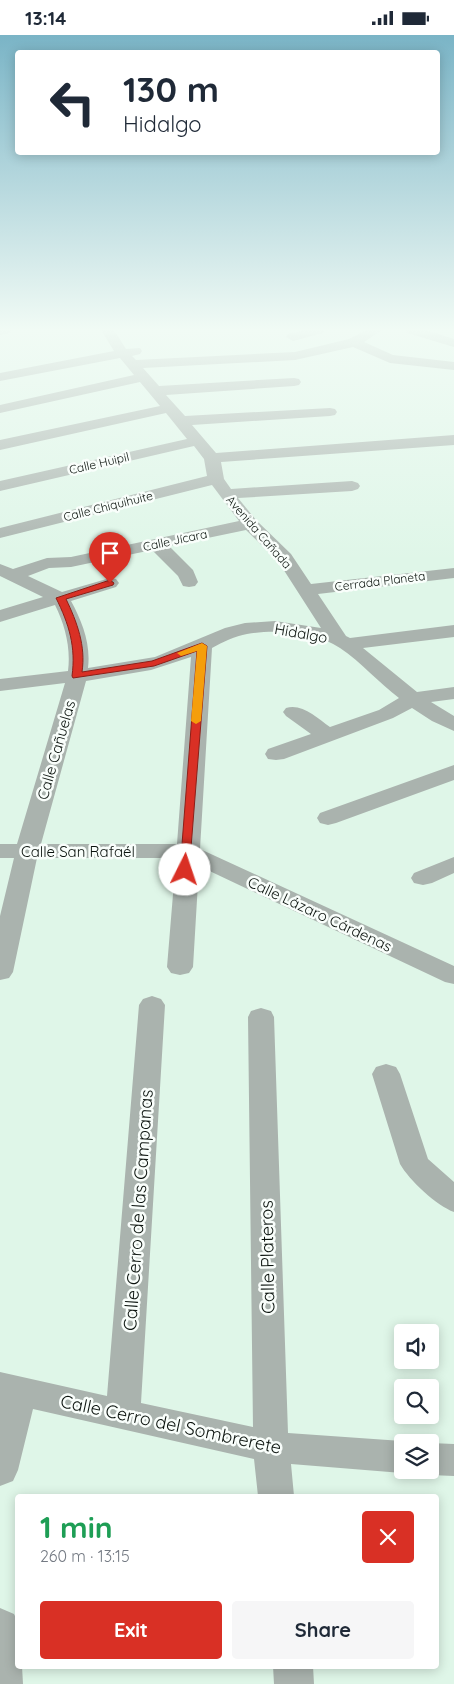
<!DOCTYPE html>
<html lang="en">
<head>
<meta charset="utf-8">
<style>
	:root { --surface:#fff; --page:#f6f6f7; --text:#1f2937; --muted:#747a83; --accent:#d93025 }
	body { margin:0; font-family:Quicksand,sans-serif; background:var(--page); color:var(--text); height:100vh; display:flex; flex-direction:column; font-size:19px; white-space:nowrap }
	* { box-sizing:border-box; margin:0 }
	p { font-size:16px; color:var(--muted) }
	.icon { flex:none; width:28px; height:28px; fill:none; stroke:currentColor; stroke-width:2; stroke-linecap:round; stroke-linejoin:round }
	.map { position:relative; flex:1; overflow:hidden }
	.details { position:absolute; left:15px; top:1459px; width:424px; height:175px; display:flex; flex-direction:column; background:var(--surface); border-radius:5px; box-shadow:0 2px 12px #0003 }
	.details>* { flex:none }
	.banner { position:absolute; left:15px; top:15px; width:425px; height:105px; border-radius:5px; box-shadow:0 2px 12px #0003; background:#fff; color:var(--text); overflow:hidden }
	.tools { position:absolute; left:394px; top:1289px; display:grid; gap:10px }
	.tools a { display:grid; place-items:center; width:45px; height:45px; border-radius:5px; background:var(--surface); box-shadow:0 2px 12px #0003; font-size:25px }
	.pin { position:absolute; display:grid; place-items:center; width:42px; height:42px; color:#fff; margin:-51px -21px; border-radius:50% 50% 50% 0; rotate:-45deg; box-shadow:0 0 5px #0007 }
	.pin .icon { rotate:45deg }
	.me { position:absolute; width:55px; margin:-28px; rotate:4deg; stroke-linejoin:round; filter:drop-shadow(0 0 4px #0008) }
	.turn { display:flex; align-items:center; gap:18px; height:105px; padding:0 25px; font-size:22px }
	.turn .icon { width:65px; height:65px; stroke-width:2.5 }
	.turn b { display:block; font-size:35px; line-height:42px }
	.round { display:grid; place-items:center; flex:none; width:52px; height:52px; border-radius:5px; background:var(--page) }
	.summary { display:flex; align-items:center; justify-content:space-between; height:85px; padding:0 25px }
	h1 { font-size:30px; font-weight:700; line-height:38px; color:#1e9e55 }
	.primary-button { display:flex; gap:10px; margin-top:auto; padding:10px 25px }
	.primary-button a { flex:1; height:58px; border-radius:5px; background:var(--accent); color:#fff; font-size:20px; font-weight:700; line-height:58px; text-align:center }
	.primary-button a+a { background:var(--page); color:var(--text) }
	.status { display:flex; justify-content:space-between; align-items:center; height:35px; padding:0 25px; background:var(--surface); direction:ltr }
	.status svg { height:14px; fill:currentColor }
	.map>svg:first-child { display:block }
	.lines { fill:none; stroke-linecap:round; stroke-linejoin:round }
	.minor { fill:#aab3ae; fill-rule:evenodd }
	.route { fill:#d93025; stroke:#8d1f18 }
	.slow { fill:#f59e0b }
	.labels { text-anchor:middle; dominant-baseline:central; stroke-width:5; stroke-linejoin:round; paint-order:stroke }
	.far-street-label { font-size:12px; fill:#0a120d; stroke:#f9fefb }
	.street-label { font-size:15px; fill:#0a120d; stroke:#f9fefb }
	.near-street-label { font-size:18px; fill:#0a120d; stroke:#f9fefb }
</style>
</head>
<body>
<div class="status"><b>13:14</b><svg viewBox="0 0 49 12"><path d="M0 12V9h3v3zM5 12V6h3v6zM10 12V3h3v9zM15 12V0h3v12zM26 1h20v11H26zM47 4h2v5h-2z"/></svg></div>
<div class="map">
<svg width="454" height="1649" viewBox="0 0 454 1649">
	<rect width="100%" height="100%" fill="#dff6e8"/>
	<g class="lines">
		<!-- minor -->
		<path class="minor" d="M 0,295 L 11,295 L 10,298 L 0,300 Z
			M 101,295 L 114,295 L 126,314 L 140,313 L 142,316 L 140,319 L 132,321 L 136,325 L 295,317 L 349,304 L 366,295 L 382,295 L 364,307 L 393,320 L 454,327 L 454,335 L 390,328 L 353,312 L 295,325 L 143,333 L 159,351 L 294,343 L 299,344 L 301,347 L 299,350 L 294,351 L 166,360 L 185,381 L 330,373 L 335,374 L 337,377 L 335,380 L 330,381 L 192,390 L 216,418 L 454,400 L 454,410 L 221,427 L 224,444 L 231,454 L 352,446 L 358,448 L 360,451 L 358,454 L 352,456 L 238,463 L 256,485 L 291,519 L 311,549 L 454,533 L 454,543 L 318,559 L 346,601 L 350,603 L 454,590 L 454,602 L 363,613 L 417,657 L 454,652 L 454,664 L 431,667 L 454,681 L 454,696 L 432,686 L 412,673 L 393,683 L 284,724 L 276,725 L 268,724 L 265,719 L 268,714 L 311,699 L 286,681 L 283,677 L 286,673 C 302,668 317,683 330,692 L 379,675 L 399,663 C 379,648 361,627 340,613 C 316,597 276,594 247,599 C 235,601 223,607 212,613 L 200,814 L 454,931 L 454,949 L 445,947 L 199,831 L 193,932 L 189,938 L 180,940 L 171,938 L 167,932 L 176,823 L 37,823 L 13,937 L 9,943 L 0,945 L 0,881 L 14,823 L 0,823 L 0,809 L 17,809 L 65,648 L 0,656 L 0,644 L 68,636 C 71,613 65,590 55,570 L 0,587 L 0,575 L 43,562 L 0,541 L 0,529 L 13,534 L 47,523 L 71,522 L 239,486 L 212,450 L 0,503 L 0,493 L 207,441 L 204,424 L 194,411 L 0,456 L 0,446 L 187,404 L 166,378 L 0,415 L 0,405 L 160,371 L 140,347 L 0,378 L 0,370 L 134,340 L 120,323 L 0,346 L 0,338 L 114,316 ZM 246,495 L 278,526 L 321,593 L 275,586 L 245,588 L 225,593 L 155,622 L 88,633 C 91,609 82,586 71,566 L 116,552 L 119,548 L 116,544 L 110,543 L 62,557 L 28,541 L 49,533 L 71,532 L 152,515 L 178,541 L 183,551 L 189,552 L 195,551 L 198,547 L 193,535 L 169,511 ZM 191,622 L 177,809 L 41,809 L 86,646 L 151,635 Z
			M 303,295 L 324,295 L 323,298 L 293,306 L 286,302 L 288,299 Z
			M 406,295 L 426,295 L 454,304 L 454,312 L 407,298 Z
			M 454,730 L 454,745 L 336,788 L 328,790 L 320,788 L 317,783 L 320,778 Z
			M 454,822 L 454,838 L 432,848 L 423,850 L 414,848 L 411,843 L 414,838 Z
			M 152,961 L 161,964 L 165,970 L 141,1368 L 253,1392 L 248,982 L 251,976 L 261,973 L 271,976 L 274,982 L 288,1398 L 402,1406 L 406,1408 L 402,1408 L 402,1435 L 410,1435 L 402,1438 L 291,1429 L 294,1461 L 258,1461 L 254,1424 L 33,1374 L 18,1435 L 13,1446 L 0,1451 L 0,1337 L 107,1361 L 139,970 L 143,964 Z
			M 386,1029 L 396,1032 L 400,1039 L 428,1124 L 454,1147 L 454,1177 C 437,1171 409,1145 400,1129 L 372,1039 L 376,1032 Z
			M 430,1408 L 454,1409 L 454,1441 L 430,1440 L 417,1435 L 430,1435 Z
			M 0,1573 L 14,1579 L 18,1587 L 18,1631 L 22,1631 L 23,1649 L 0,1649 Z
			M 273,1631 L 313,1631 L 314,1649 L 274,1649 Z"/>
	</g>
	<!-- sky -->
	<linearGradient id="sky" x2="0" y2="1"><stop stop-color="#7ab4c6"/><stop offset="0.56" stop-color="#f1fbf5"/><stop offset="1" stop-color="#f1fbf5" stop-opacity="0"/></linearGradient>
	<rect width="454" height="526" fill="url(#sky)"/>
	<!-- route -->
	<path class="route" d="M 110,545 L 114,548 L 113,550 L 66,564 C 77,587 86,611 82,637 L 152,626 L 202,608 L 207,611 L 189,838 L 181,838 L 180,835 L 197,616 L 154,631 L 73,643 L 72,641 C 76,612 69,589 56,563 Z"/>
	<!-- slow -->
	<path class="slow" d="M 202,608 L 207,611 L 201,686 L 196,689 L 191,686 L 197,616 L 181,621 L 177,618 Z"/>
	<g class="labels">
		<!-- far-street labels -->
		<g class="far-street-label">
			<text transform="translate(99 428) rotate(-13)">Calle Huipil</text>
			<text transform="translate(108 471) rotate(-14)">Calle Chiquihuite</text>
			<text transform="translate(259 497) rotate(49)">Avenida Cañada</text>
			<text transform="translate(175 505) rotate(-12)">Calle Jícara</text>
			<text transform="translate(380 546) rotate(-7)">Cerrada Planeta</text>
		</g>
		<!-- street labels -->
		<g class="street-label">
			<text transform="translate(301 598) rotate(10)">Hidalgo</text>
			<text transform="translate(56 715) rotate(-74)">Calle Cañuelas</text>
			<text x="78" y="816">Calle San Rafaél</text>
			<text transform="translate(320 879) rotate(25)">Calle Lázaro Cárdenas</text>
		</g>
		<!-- near-street labels -->
		<g class="near-street-label">
			<text transform="translate(138 1175) rotate(-86)">Calle Cerro de las Campanas</text>
			<text transform="translate(267 1222) rotate(-91)">Calle Plateros</text>
			<text transform="translate(171 1389) rotate(12)">Calle Cerro del Sombrerete</text>
		</g>
	</g>
</svg>
<div class="tools">
<a><svg class="icon" aria-label="sound" viewBox="0 0 24 24"><path d="M4 9h4l5-4v14l-5-4H4zM17 9q2 3 0 6"/></svg></a>
<a><svg class="icon" aria-label="search" viewBox="0 0 24 24"><circle cx="10" cy="10" r="6"/><path d="M15 15l6 6"/></svg></a>
<a><svg class="icon" aria-label="layers" viewBox="0 0 24 24"><path d="M12 4l9 5-9 5-9-5zM3 14l9 5 9-5"/></svg></a>
</div>
<div class="pin" style="left:110px;top:548px;background:#d93025"><svg class="icon" aria-label="arrive" viewBox="0 0 24 24"><path d="M6 21V4h12l-3 4 3 4H6"/></svg></div>
<svg class="me" style="left:185px;top:835px" viewBox="-20 -20 40 40"><circle r="19" fill="#fff"/><path d="M0-13L10 11 0 6-10 11z" fill="#d93025"/></svg>
<div class="banner">
<div class="turn"><svg class="icon" aria-label="left" viewBox="0 0 24 24"><path d="M17 20v-9H6M10 6l-5 5 5 5"/></svg><div><b>130 m</b>Hidalgo</div></div>
</div>
<section class="details">
<div class="summary"><div><h1>1 min</h1><p>260 m · 13:15</p></div><a class="round" style="background:#d93025;color:#fff"><svg class="icon" aria-label="close" viewBox="0 0 24 24"><path d="M6 6l12 12M18 6L6 18"/></svg></a></div>
<div class="primary-button"><a>Exit</a><a>Share</a></div>
</section>
</div>
</body>
</html>
